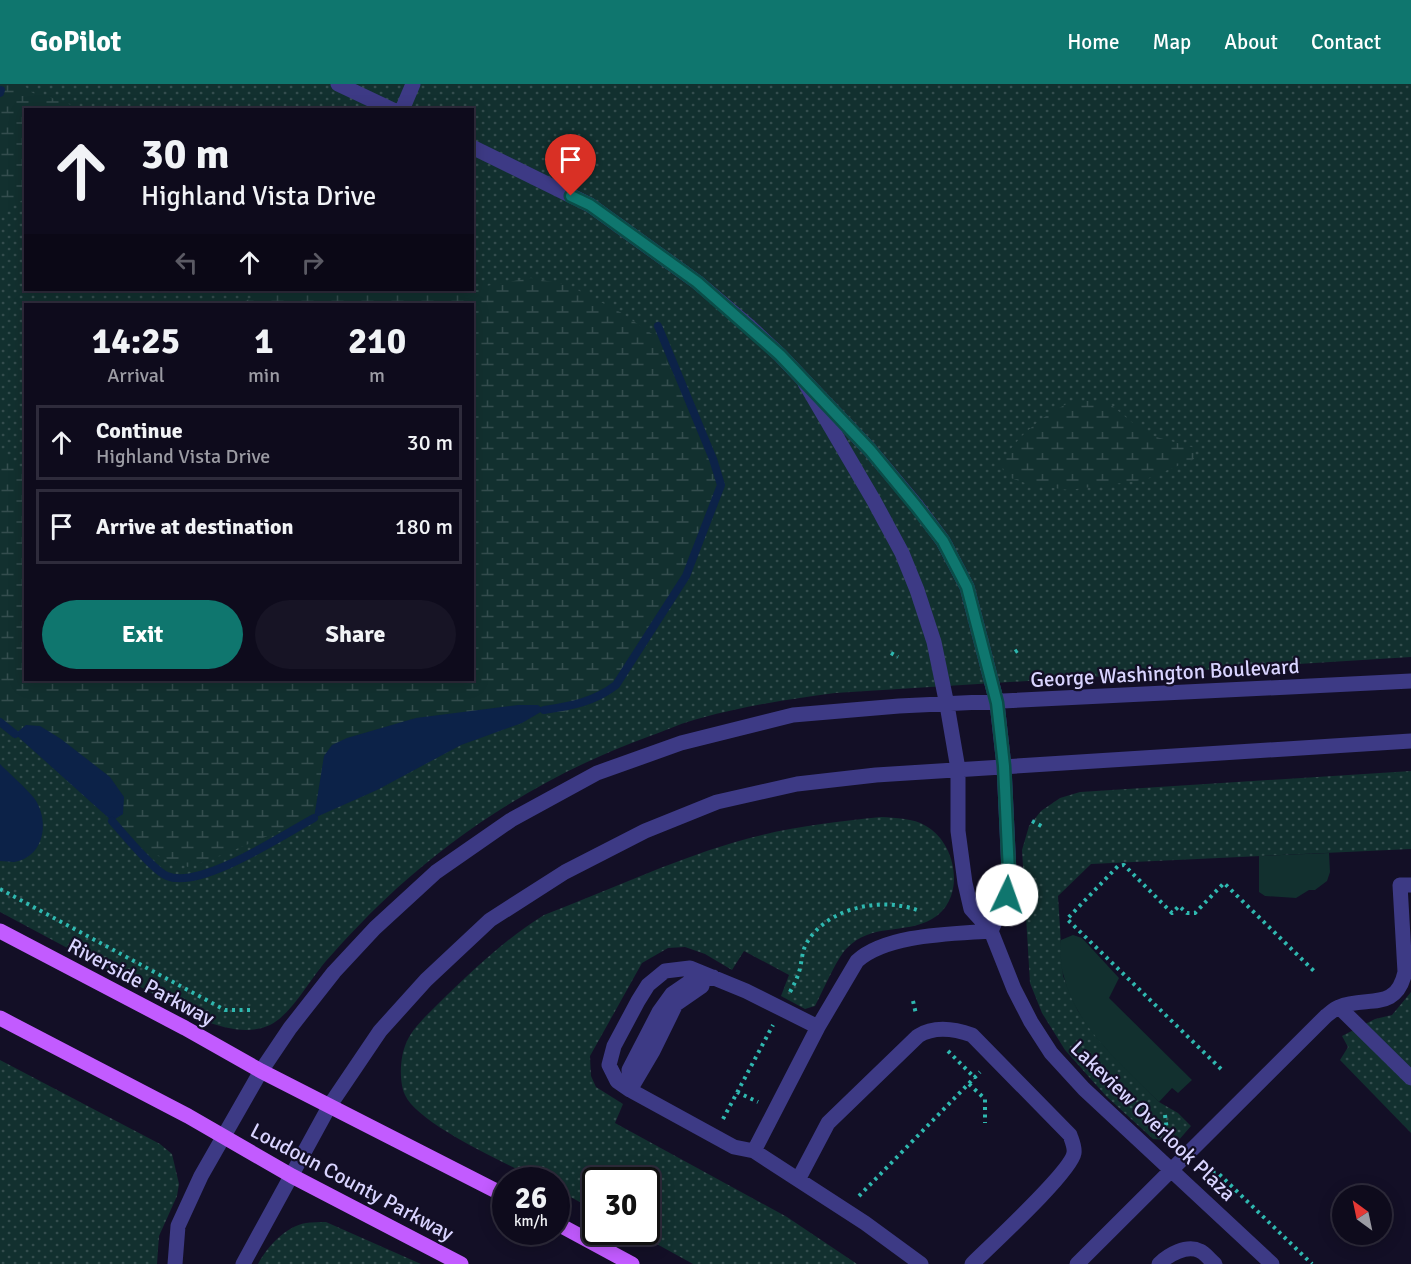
<!DOCTYPE html>
<html lang="en">
<head>
<meta charset="utf-8">
<style>
	:root { --surface:#0e0b1c; --page:#171425; --text:#f1f3f6; --muted:#9b9ba3; --line:#2e2b3b; --accent:#0f766e }
	body { margin:0; font-family:Signika,sans-serif; background:var(--page); color:var(--text); height:100vh; display:flex; flex-direction:column; font-size:22px; white-space:nowrap }
	* { box-sizing:border-box; margin:0 }
	p { font-size:20px; color:var(--muted) }
	.icon { flex:none; width:33px; height:33px; fill:none; stroke:currentColor; stroke-width:2; stroke-linecap:round; stroke-linejoin:round }
	.map { position:relative; flex:1; overflow:hidden }
	.drawer { position:absolute; left:24px; top:219px; width:450px; height:378px; display:flex; flex-direction:column; background:var(--surface); border-radius:0px; box-shadow:0 3px 15px #0003,0 0 0 2px var(--line) }
	.drawer>* { flex:none }
	.hud { position:absolute; left:24px; top:24px; width:450px; height:183px; border-radius:0px; box-shadow:0 3px 15px #0003,0 0 0 2px var(--line); background:#0e0b1c; color:var(--text); overflow:hidden }
	.needle { width:39px; rotate:327deg }
	.fabs { position:absolute; left:1332px; top:1101px; display:grid; gap:12px }
	.fabs a { display:grid; place-items:center; width:60px; height:60px; border-radius:50%; background:var(--surface); box-shadow:0 3px 15px #0003,0 0 0 2px var(--line); font-size:30px }
	.speed { position:absolute; left:492px; top:1083px; display:flex; gap:12px; font-size:30px; font-weight:700; text-align:center }
	.speed>* { display:grid; place-content:center; width:78px; height:78px; border-radius:50%; background:var(--surface); box-shadow:0 3px 15px #0003,0 0 0 2px var(--line); line-height:1 }
	.speed small { font-size:15px; font-weight:400 }
	.speed .limit { border:3px solid #111; border-radius:9px; background:#fff; color:#111 }
	.pin { position:absolute; display:grid; place-items:center; width:51px; height:51px; color:#fff; margin:-62px -26px; border-radius:50% 50% 50% 0; rotate:-45deg; box-shadow:0 0 6px #0007 }
	.pin .icon { rotate:45deg }
	.me { position:absolute; width:66px; margin:-33px; rotate:3deg; stroke-linejoin:round; filter:drop-shadow(0 0 4px #0008) }
	.turn { display:flex; align-items:center; gap:21px; height:126px; padding:0 18px; font-size:27px }
	.turn .icon { width:78px; height:78px; stroke-width:2.5 }
	.turn b { display:block; font-size:42px; line-height:51px }
	.lanes { display:flex; align-items:center; height:57px; padding:0 18px; background:#0003; justify-content:center; gap:30px; direction:ltr }
	.lanes .off { opacity:.35 }
	.eta { display:flex; justify-content:space-evenly; align-items:center; height:102px; text-align:center }
	.eta b { font-size:36px; font-weight:800; line-height:42px }
	.cta { display:flex; gap:12px; margin-top:auto; padding:12px 18px }
	.cta a { flex:1; height:69px; border-radius:36px; background:var(--accent); color:#fff; font-size:24px; font-weight:800; line-height:69px; text-align:center }
	.cta a+a { background:var(--page); color:var(--text) }
	ul { padding:0; list-style:none }
	li { display:flex; align-items:center; gap:18px; height:75px; margin:0 12px 9px; padding:0 6px; border:3px solid var(--line); border-radius:0px }
	li div { flex:1 }
	li b { display:block; font-size:22px }
	li em { font-style:normal }
	header { display:flex; align-items:center; gap:36px; box-sizing:border-box; height:84px; padding:0 30px; background:var(--accent); color:#fff }
	header strong { font-size:28px }
	nav { display:flex; gap:33px; margin-inline-start:auto; font-size:21px }
	.map>svg:first-child { display:block }
	.grass { fill:url(#grass-dots); fill-rule:evenodd }
	.wetland { fill:url(#wetland-marsh) }
	.green { fill:#12302f }
	.water { fill:#0c2248 }
	.lines { fill:none; stroke-linecap:round; stroke-linejoin:round }
	.stream { stroke:#0c2248; stroke-width:8 }
	.path { stroke:#2fb8b0; stroke-width:4; stroke-dasharray:3 4.5; stroke-linecap:butt }
	.minor { stroke:#3d3a85; stroke-width:15 }
	.major { stroke:#c25bff; stroke-width:15 }
	.route-casing { stroke:#0a4d48; stroke-width:15 }
	.route { stroke:#0f766e; stroke-width:10 }
	.labels { text-anchor:middle; dominant-baseline:central; stroke-width:4.5; stroke-linejoin:round; paint-order:stroke }
	.street-label { font-size:21px; fill:#d9d4ff; stroke:#130f26 }
</style>
</head>
<body>
<header>
<strong>GoPilot</strong>
<nav><a>Home</a><a>Map</a><a>About</a><a>Contact</a></nav>
</header>
<div class="map">
<svg width="1411" height="1180" viewBox="0 0 1411 1180">
	<defs>
		<pattern id="grass-dots" width="8" height="8" patternUnits="userSpaceOnUse" patternTransform="scale(1.5)"><rect width="8" height="8" fill="#12302f"/><path d="M2 2h.1M6 6h.1" fill="none" stroke="#344d4e" stroke-width="1.8" stroke-linecap="round"/></pattern>
		<pattern id="wetland-marsh" width="20" height="14" patternUnits="userSpaceOnUse" patternTransform="scale(1.5)"><rect width="20" height="14" fill="#12302f"/><path d="M1 5h8M5 5V1M11 12h8M15 12V8" fill="none" stroke="#344d4e"/></pattern>
	</defs>
	<rect width="100%" height="100%" fill="#130f26"/>
	<!-- grass -->
	<path class="grass" d="M 0,0 L 1411,0 L 1411,573 L 835,609 C 789,615 745,622 701,634 C 684,638 667,646 650,652 C 556,686 470,738 396,805 C 372,827 348,852 326,877 C 310,895 292,930 270,941 C 248,951 225,944 204,937 L 0,828 ZM 26,26 L 472,26 L 472,206 L 26,206 ZM 26,220 L 472,220 L 472,596 L 26,596 Z
		M 1411,687 L 1411,765 L 1091,780 L 1058,812 L 1063,892 L 1078,927 L 1105,963 L 1123,981 L 1159,1018 L 1178,1029 L 1191,1042 L 1178,1057 L 1153,1055 L 1106,1012 L 1065,966 L 1042,929 L 1030,899 L 1022,766 L 1029,742 L 1041,727 L 1060,714 L 1080,708 Z
		M 881,733 C 896,734 913,734 926,742 C 958,760 966,816 932,835 C 904,851 872,838 846,865 C 836,876 823,907 815,922 L 805,925 L 781,912 L 789,891 L 744,867 L 732,886 L 705,870 L 685,863 L 668,864 L 642,879 L 590,972 L 591,992 L 596,1003 L 623,1020 L 615,1039 L 787,1133 L 857,1180 L 693,1180 L 635,1148 L 646,1148 L 646,1096 L 596,1096 L 595,1126 L 557,1106 L 556,1096 L 539,1096 C 508,1080 419,1041 405,1011 C 399,998 400,975 405,962 C 411,945 426,932 439,919 C 472,887 505,855 544,831 C 607,807 668,778 732,759 C 781,744 831,738 881,733 Z
		M 1411,908 L 1411,1049 L 1340,976 L 1348,963 L 1342,952 L 1375,935 L 1392,931 Z
		M 0,976 L 160,1060 L 172,1070 L 179,1100 L 177,1112 L 159,1152 L 157,1180 L 0,1180 Z
		M 326,1138 L 421,1180 L 258,1180 C 267,1163 286,1142 306,1139 C 312,1138 320,1138 326,1138 Z"/>
	<!-- wetland -->
	<path class="wetland" d="M 0,0 L 22,0 L 33,9 L 59,16 L 81,25 L 26,26 L 25,115 L 0,128 Z
		M 531,194 L 568,201 L 620,228 L 655,252 L 713,375 L 721,401 L 686,492 L 616,601 L 591,621 L 522,639 L 461,661 L 377,706 L 227,769 L 188,783 L 144,766 L 0,637 L 0,370 L 25,388 L 26,596 L 472,596 L 472,220 L 242,220 L 245,217 L 268,206 L 412,206 L 441,210 Z
		M 1073,317 L 1093,317 L 1110,320 L 1146,350 L 1195,364 L 1194,375 L 1144,396 L 1069,406 L 1031,401 L 1008,393 L 1001,383 C 1010,356 1047,328 1073,317 Z"/>
	<!-- green -->
	<path class="green" d="M 1329,769 L 1330,788 L 1327,797 L 1315,806 L 1309,806 L 1296,814 L 1265,812 L 1259,808 L 1259,772 Z
		M 1073,851 L 1082,854 L 1119,894 L 1109,914 L 1192,996 L 1178,1009 L 1172,1004 L 1159,1018 C 1123,982 1077,944 1064,893 C 1060,882 1061,868 1061,856 Z"/>
	<!-- water -->
	<path class="water" d="M 518,621 L 538,621 L 544,626 L 522,639 L 461,661 L 377,706 L 314,734 L 324,672 L 332,661 L 347,654 L 416,634 Z
		M 26,641 L 40,642 L 61,655 L 110,693 L 124,713 L 123,730 L 112,737 L 15,650 Z
		M 0,680 C 11,691 24,702 34,714 C 50,736 45,773 14,778 C 10,778 4,777 0,777 Z"/>
	<g class="lines">
		<!-- stream -->
		<path class="stream" d="M 0,9 L 1,6
			M 544,626 C 571,622 594,618 616,601 L 686,492 L 721,401 L 713,375 L 658,242
			M 0,638 L 15,650
			M 112,737 C 123,749 154,787 167,792 C 200,806 283,751 314,734"/>
		<!-- path -->
		<path class="path" d="M 1015,568 L 1021,564
			M 891,569 L 898,573
			M 1032,737 L 1043,743
			M 0,805 L 225,926 L 251,926
			M 790,908 C 793,902 796,897 798,891 C 802,881 801,870 806,860 C 827,823 881,813 917,826
			M 913,917 L 916,930
			M 948,967 L 975,994
			M 1221,985 L 1067,835 L 1118,782 L 1124,781 L 1172,829 L 1179,822 L 1187,829 L 1195,829 L 1224,799 L 1316,889
			M 969,1000 L 985,1015 L 985,1039
			M 737,1008 L 758,1018
			M 1165,1031 L 1168,1054
			M 723,1035 L 773,941
			M 1205,1088 L 1218,1089 L 1312,1180
			M 859,1112 L 980,988"/>
		<!-- minor -->
		<path class="minor" d="M 338,0 L 393,26
			M 402,26 L 413,0
			M 472,63 L 590,121 L 697,198 L 750,243 L 780,271 L 870,366 L 916,421 L 943,457 L 967,503 L 997,619 L 1004,682 L 1009,788 L 1007,811 L 991,847
			M 805,299 L 874,417 L 902,469 L 917,506 L 934,558 L 947,621 L 958,685 L 958,747 L 965,799 L 971,825 L 991,847 L 1014,905 L 1031,938 L 1051,969 L 1084,1005 L 1272,1180
			M 1339,923 L 1411,994
			M 630,1006 L 629,986 L 659,928 L 672,910 L 691,897 L 713,893
			M 630,1006 L 653,967 L 676,920 L 702,902
			M 754,1067 L 734,1063 L 630,1006 L 617,997 L 609,981 L 614,962 L 638,917 L 648,901 L 665,887 L 690,884 L 746,907 L 818,943
			M 799,1094 L 828,1039 L 918,952 C 934,942 955,945 972,951 L 1070,1051 C 1072,1057 1075,1063 1074,1069 C 1071,1088 990,1162 972,1180
			M 175,1180 L 178,1142 L 201,1092 L 261,987 L 290,944 L 334,888 L 375,844 L 436,788 L 511,736 L 597,689 L 681,659 L 793,631 L 899,622 L 1411,597
			M 243,1180 L 330,1021 L 380,947 L 426,896 L 490,836 L 565,788 L 645,747 L 717,718 L 797,700 L 876,691 L 1411,657
			M 921,1180 L 865,1139 L 754,1067 L 818,943 L 857,877 C 887,850 952,850 991,847
			M 1077,1180 L 1326,932 C 1330,929 1334,925 1339,923 C 1366,911 1396,929 1405,888 L 1400,801 L 1411,801
			M 1159,1180 C 1168,1171 1187,1160 1200,1167 C 1205,1169 1210,1176 1215,1180"/>
		<!-- major -->
		<path class="major" d="M 0,847 L 185,944 L 261,987 L 506,1112
			M 0,934 L 188,1032 L 292,1092 L 461,1180
			M 556,1139 L 632,1180"/>
	</g>
	<g class="lines">
		<!-- route casing -->
		<g class="route-casing">
			<path id="route" d="M 571,112 L 590,121 L 697,198 L 780,271 L 870,366 L 916,422 L 943,457 L 967,503 L 997,619 L 1004,682 L 1009,788 L 1007,811"/>
		</g>
		<!-- route -->
		<use href="#route" class="route"/>
	</g>
	<g class="labels">
		<!-- street labels -->
		<g class="street-label">
			<text transform="translate(1165 589) rotate(-3)">George Washington Boulevard</text>
			<text transform="translate(141 898) rotate(28)">Riverside Parkway</text>
			<text transform="translate(1153 1037) rotate(44)">Lakeview Overlook Plaza</text>
			<text transform="translate(352 1098) rotate(28)">Loudoun County Parkway</text>
		</g>
	</g>
</svg>
<div class="fabs">
<a><svg class="needle" viewBox="-14 -14 28 28"><path d="M0-13l5 13h-10z" fill="#e53935"/><path d="M0 13l5-13h-10z" fill="#9b9ba3"/></svg></a>
</div>
<div class="speed"><div>26<small>km/h</small></div><div class="limit">30</div></div>
<div class="pin" style="left:571px;top:112px;background:#d93025"><svg class="icon" aria-label="arrive" viewBox="0 0 24 24"><path d="M6 21V4h12l-3 4 3 4H6"/></svg></div>
<svg class="me" style="left:1007px;top:811px" viewBox="-20 -20 40 40"><circle r="19" fill="#fff"/><path d="M0-13L10 11 0 6-10 11z" fill="#0f766e"/></svg>
<div class="hud">
<div class="turn"><svg class="icon" aria-label="ahead" viewBox="0 0 24 24"><path d="M12 20V5M6 11l6-6 6 6"/></svg><div><b>30 m</b>Highland Vista Drive</div></div>
<div class="lanes"><svg class="icon off" aria-label="left" viewBox="0 0 24 24"><path d="M17 20v-9H6M10 6l-5 5 5 5"/></svg><svg class="icon" aria-label="ahead" viewBox="0 0 24 24"><path d="M12 20V5M6 11l6-6 6 6"/></svg><svg class="icon off" aria-label="right" viewBox="0 0 24 24"><path d="M7 20v-9h11M14 6l5 5-5 5"/></svg></div>
</div>
<section class="drawer">
<div class="eta">
<div><b>14:25</b><p>Arrival</p></div>
<div><b>1</b><p>min</p></div>
<div><b>210</b><p>m</p></div>
</div>
<ul>
<li><svg class="icon" aria-label="ahead" viewBox="0 0 24 24"><path d="M12 20V5M6 11l6-6 6 6"/></svg><div><b>Continue</b><p>Highland Vista Drive</p></div><em>30 m</em></li>
<li><svg class="icon" aria-label="arrive" viewBox="0 0 24 24"><path d="M6 21V4h12l-3 4 3 4H6"/></svg><div><b>Arrive at destination</b></div><em>180 m</em></li>
</ul>
<div class="cta"><a>Exit</a><a>Share</a></div>
</section>
</div>
</body>
</html>
